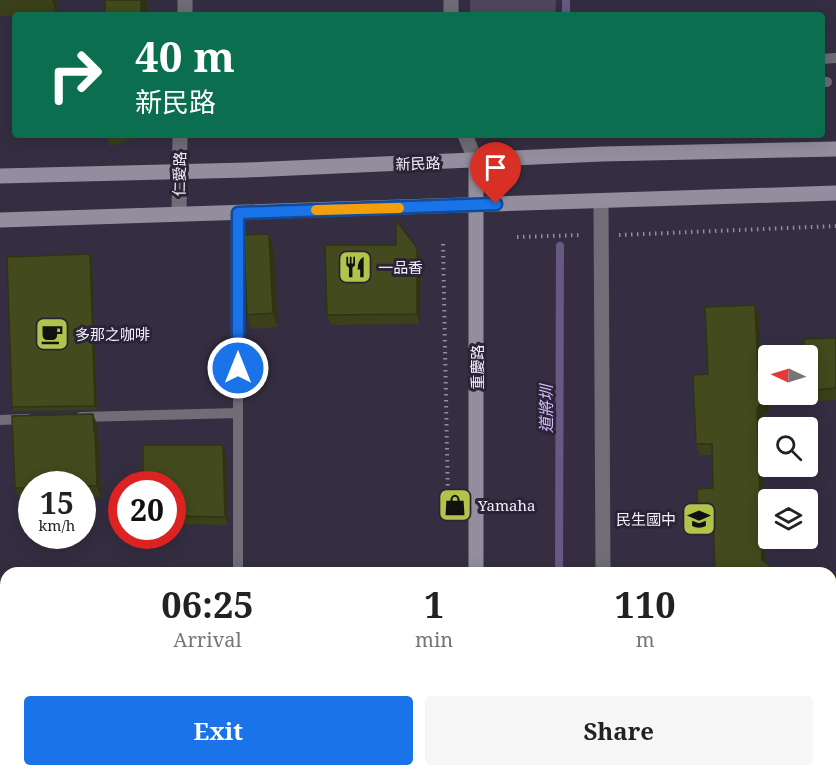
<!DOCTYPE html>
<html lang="en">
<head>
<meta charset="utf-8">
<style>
	:root { --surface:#fff; --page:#f6f6f6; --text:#222; --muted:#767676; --accent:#1a73e8 }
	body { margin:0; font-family:"Noto Serif","Noto Sans TC",serif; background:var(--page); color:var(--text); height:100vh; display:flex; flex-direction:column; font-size:22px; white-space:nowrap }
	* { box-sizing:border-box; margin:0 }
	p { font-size:20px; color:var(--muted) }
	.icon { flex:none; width:33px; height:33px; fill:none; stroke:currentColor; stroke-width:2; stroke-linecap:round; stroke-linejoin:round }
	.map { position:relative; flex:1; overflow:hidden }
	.side { position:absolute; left:0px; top:567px; width:837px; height:210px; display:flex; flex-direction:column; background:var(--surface); border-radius:18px 18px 0 0; box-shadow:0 3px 15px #0003 }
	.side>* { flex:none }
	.guide { position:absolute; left:12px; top:12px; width:813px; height:126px; border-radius:6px; box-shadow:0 3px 15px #0003; background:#0b6e4f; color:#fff; overflow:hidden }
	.needle { width:39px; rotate:274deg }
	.tools { position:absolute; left:758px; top:345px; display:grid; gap:12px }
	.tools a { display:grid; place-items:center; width:60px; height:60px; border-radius:6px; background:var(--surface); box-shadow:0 3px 15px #0003; font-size:30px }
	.speed { position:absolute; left:18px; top:471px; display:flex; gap:12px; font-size:30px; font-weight:700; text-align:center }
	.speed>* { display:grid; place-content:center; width:78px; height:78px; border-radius:50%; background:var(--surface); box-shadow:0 3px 15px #0003; line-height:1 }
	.speed small { font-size:15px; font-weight:400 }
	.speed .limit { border:9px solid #d22; background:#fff; color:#111 }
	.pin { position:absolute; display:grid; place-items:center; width:51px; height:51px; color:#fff; margin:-62px -26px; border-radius:50% 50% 50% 0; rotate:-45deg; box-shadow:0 0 6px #0007 }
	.pin .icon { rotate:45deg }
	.me { position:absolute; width:66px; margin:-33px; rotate:0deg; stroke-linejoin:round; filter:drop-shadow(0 0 4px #0008) }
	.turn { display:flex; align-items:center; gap:21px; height:126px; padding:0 24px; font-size:27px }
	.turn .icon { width:78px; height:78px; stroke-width:2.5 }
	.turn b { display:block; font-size:42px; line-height:51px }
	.eta { display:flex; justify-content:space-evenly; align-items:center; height:102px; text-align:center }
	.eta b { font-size:36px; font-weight:700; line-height:42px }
	.primary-button { display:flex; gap:12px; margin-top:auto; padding:12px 24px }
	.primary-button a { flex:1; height:69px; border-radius:6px; background:var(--accent); color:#fff; font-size:24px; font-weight:700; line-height:69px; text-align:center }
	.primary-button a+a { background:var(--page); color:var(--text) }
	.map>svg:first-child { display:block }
	.green { fill:#4f475e }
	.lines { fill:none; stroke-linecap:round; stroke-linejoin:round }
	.stream { stroke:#685983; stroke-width:8 }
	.path { stroke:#938d9e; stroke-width:4; stroke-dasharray:1.5 4.5; stroke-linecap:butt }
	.lane { stroke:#706d77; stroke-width:10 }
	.street { stroke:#706d77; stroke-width:15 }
	.secondary { stroke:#938e9e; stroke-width:15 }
	.wall { fill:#3a4019 }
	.shaded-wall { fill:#2f3414 }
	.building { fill:#434a1d; stroke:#2f3414; stroke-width:1.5 }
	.route-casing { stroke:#114b97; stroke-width:15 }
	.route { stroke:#1a73e8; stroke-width:10 }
	.slow { stroke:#f59e0b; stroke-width:10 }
	.labels { text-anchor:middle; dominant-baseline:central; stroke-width:6; stroke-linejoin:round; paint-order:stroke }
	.street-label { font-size:15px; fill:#f3effc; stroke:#2b2437 }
	.poi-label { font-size:15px; fill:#f3effc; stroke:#2b2437; text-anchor:start }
	.water-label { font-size:16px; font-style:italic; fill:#d2bbff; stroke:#2b2437 }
</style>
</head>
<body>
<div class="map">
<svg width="836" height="777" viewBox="0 0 836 777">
	<rect width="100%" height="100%" fill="#352e42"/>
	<!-- green -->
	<path class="green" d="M 470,0 L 556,0 L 555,15 L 470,15 Z"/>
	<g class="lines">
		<!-- stream -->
		<path class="stream" d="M 566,15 L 566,0
			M 559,573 L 560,246
			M 559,777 L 559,771"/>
		<!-- path -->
		<path class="path" d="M 619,235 L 836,226
			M 517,237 L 582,235
			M 443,244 L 448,500"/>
		<!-- lane -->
		<path class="lane" d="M 822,59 L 836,58
			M 822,82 L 827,82
			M 238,213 L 238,573
			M 81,417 L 238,413
			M 0,420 L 27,419
			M 0,628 L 6,628
			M 239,771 L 239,777"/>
		<!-- street -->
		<path class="street" d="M 451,0 L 451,15
			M 185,15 L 185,0
			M 465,135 L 476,161
			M 601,201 L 603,573
			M 179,213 L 180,135
			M 604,771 L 604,777
			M 37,777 L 37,771"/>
		<!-- secondary -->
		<path class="secondary" d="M 476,161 L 476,573
			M 0,176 L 247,170 L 602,154 L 836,149
			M 0,220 L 836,193
			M 475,777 L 475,771"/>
	</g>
	<!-- wall -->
	<path class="wall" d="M 0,0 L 57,0 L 57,15 L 15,15 L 15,16 L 0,16 Z
		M 106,135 L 140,135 L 139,137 L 110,146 Z
		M 274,248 L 278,327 L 252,329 L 247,315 Z
		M 417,248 L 421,258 L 420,324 L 331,325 L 327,315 Z
		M 92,257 L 97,410 L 13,411 L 12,407 Z
		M 759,315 L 762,371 L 768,394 L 807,394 L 807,356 L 836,338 L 836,400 L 773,404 L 761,419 L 713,524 L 702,525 L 698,514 L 713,488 L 712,455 L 700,455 L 696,444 L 708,374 Z
		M 93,414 L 97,425 L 98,437 L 99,442 L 101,497 L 82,497 L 82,484 L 32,484 L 32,499 L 19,499 L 15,488 Z
		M 226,452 L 228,525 L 172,524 L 172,484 Z
		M 836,574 L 836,635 L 831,636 L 831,575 Z"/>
	<!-- shaded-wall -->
	<path class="shaded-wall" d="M 52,0 L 57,0 L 57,15 Z
		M 141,0 L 147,0 L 147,15 L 141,15 Z
		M 269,234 L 274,248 L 278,327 L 273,313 Z
		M 417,248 L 421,258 L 420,324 L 417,314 Z
		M 90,254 L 92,257 L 97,410 L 95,406 Z
		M 755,305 L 759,315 L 762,382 L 758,371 Z
		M 768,394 L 769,394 L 773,404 L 761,419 L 766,571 L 762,560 L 757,408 Z
		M 93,414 L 97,425 L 98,437 L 99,442 L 101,497 L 97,486 Z
		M 223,445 L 226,452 L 228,525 L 225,517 Z
		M 803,771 L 807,771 L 807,777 L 804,777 Z"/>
	<!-- building -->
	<path class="building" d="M 105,0 L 141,0 L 141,15 L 105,15 Z
		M 396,220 L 417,248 L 417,314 L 327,315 L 325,245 L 396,245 Z
		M 269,234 L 273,313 L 247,315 L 244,235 Z
		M 90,254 L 95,406 L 12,407 L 7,257 Z
		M 755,305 L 758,371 L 768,370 L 768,394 L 757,408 L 762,560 L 779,573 L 715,573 L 713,513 L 698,514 L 697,489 L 713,488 L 712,444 L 696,444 L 693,375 L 708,374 L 705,307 Z
		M 836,338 L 836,388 L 807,391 L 807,356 L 804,356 L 804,339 Z
		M 93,414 L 94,431 L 95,431 L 97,486 L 82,486 L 82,484 L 32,484 L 32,488 L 15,488 L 12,416 Z
		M 143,445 L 223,445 L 225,517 L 172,516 L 172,484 L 143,484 Z
		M 836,574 L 836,624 L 831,624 L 831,575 Z
		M 655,771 L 803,771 L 804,777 L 655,777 Z"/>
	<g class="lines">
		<!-- route casing -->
		<g class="route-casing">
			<path id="route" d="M 238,368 L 238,213 L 496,204"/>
		</g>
		<!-- route -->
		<use href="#route" class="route"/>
		<!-- slow -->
		<path class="slow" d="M 316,210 L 399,208"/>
	</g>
	<!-- icons -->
	<defs>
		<g id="restaurant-square" transform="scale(1.725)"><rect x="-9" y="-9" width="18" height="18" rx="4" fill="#b2c34c" stroke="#2b2437"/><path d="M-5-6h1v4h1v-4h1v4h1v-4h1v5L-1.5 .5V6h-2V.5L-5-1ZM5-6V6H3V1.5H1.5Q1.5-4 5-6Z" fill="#111"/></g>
		<g id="cafe-square" transform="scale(1.725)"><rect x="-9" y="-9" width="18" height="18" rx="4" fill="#b2c34c" stroke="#2b2437"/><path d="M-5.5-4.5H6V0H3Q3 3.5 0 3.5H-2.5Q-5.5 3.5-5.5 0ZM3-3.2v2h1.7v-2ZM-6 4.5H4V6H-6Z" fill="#111"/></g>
		<g id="shop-square" transform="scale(1.725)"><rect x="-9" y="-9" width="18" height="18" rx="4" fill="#b2c34c" stroke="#2b2437"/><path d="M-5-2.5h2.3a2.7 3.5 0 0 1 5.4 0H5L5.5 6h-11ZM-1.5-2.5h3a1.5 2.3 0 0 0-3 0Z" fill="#111"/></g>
		<g id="school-square" transform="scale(1.725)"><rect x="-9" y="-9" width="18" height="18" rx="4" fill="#b2c34c" stroke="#2b2437"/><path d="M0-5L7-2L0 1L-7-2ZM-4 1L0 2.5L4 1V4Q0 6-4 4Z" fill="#111"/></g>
	</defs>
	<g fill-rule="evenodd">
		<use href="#restaurant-square" x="355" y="267"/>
		<use href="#cafe-square" x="52" y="334"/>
		<use href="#shop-square" x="455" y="505"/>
		<use href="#school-square" x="699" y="519"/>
	</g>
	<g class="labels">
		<!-- street labels -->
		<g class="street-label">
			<text transform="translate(418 163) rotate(-2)">新民路</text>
			<text transform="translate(179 174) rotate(-89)">仁愛路</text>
			<text transform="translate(477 367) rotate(-90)">重慶路</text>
		</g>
		<!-- poi labels -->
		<g class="poi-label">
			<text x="378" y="267">一品香</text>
			<text x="75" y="334">多那之咖啡</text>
			<text x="478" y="505">Yamaha</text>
			<text x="676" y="519" text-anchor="end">民生國中</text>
		</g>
		<!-- water labels -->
		<g class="water-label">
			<text transform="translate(546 409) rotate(-90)">道將圳</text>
		</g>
	</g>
</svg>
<div class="tools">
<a><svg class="needle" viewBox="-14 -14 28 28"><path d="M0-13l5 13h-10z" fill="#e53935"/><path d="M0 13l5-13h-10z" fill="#767676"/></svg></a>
<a><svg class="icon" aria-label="search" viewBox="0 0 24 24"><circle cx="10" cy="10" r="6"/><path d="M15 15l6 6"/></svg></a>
<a><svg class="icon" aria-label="layers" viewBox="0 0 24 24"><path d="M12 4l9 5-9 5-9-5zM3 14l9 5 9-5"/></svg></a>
</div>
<div class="speed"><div>15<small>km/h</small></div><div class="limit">20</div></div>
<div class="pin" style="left:496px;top:204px;background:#d93025"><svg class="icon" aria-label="arrive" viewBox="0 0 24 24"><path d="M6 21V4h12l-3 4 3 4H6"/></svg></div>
<svg class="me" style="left:238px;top:368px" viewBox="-20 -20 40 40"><circle r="17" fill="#1a73e8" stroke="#fff" stroke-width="3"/><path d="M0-11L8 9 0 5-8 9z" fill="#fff"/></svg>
<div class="guide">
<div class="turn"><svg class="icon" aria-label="right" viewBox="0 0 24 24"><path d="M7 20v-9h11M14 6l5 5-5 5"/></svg><div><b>40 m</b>新民路</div></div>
</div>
<section class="side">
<div class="eta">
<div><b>06:25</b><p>Arrival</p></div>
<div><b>1</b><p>min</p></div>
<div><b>110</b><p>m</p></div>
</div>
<div class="primary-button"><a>Exit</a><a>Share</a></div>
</section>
</div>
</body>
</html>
